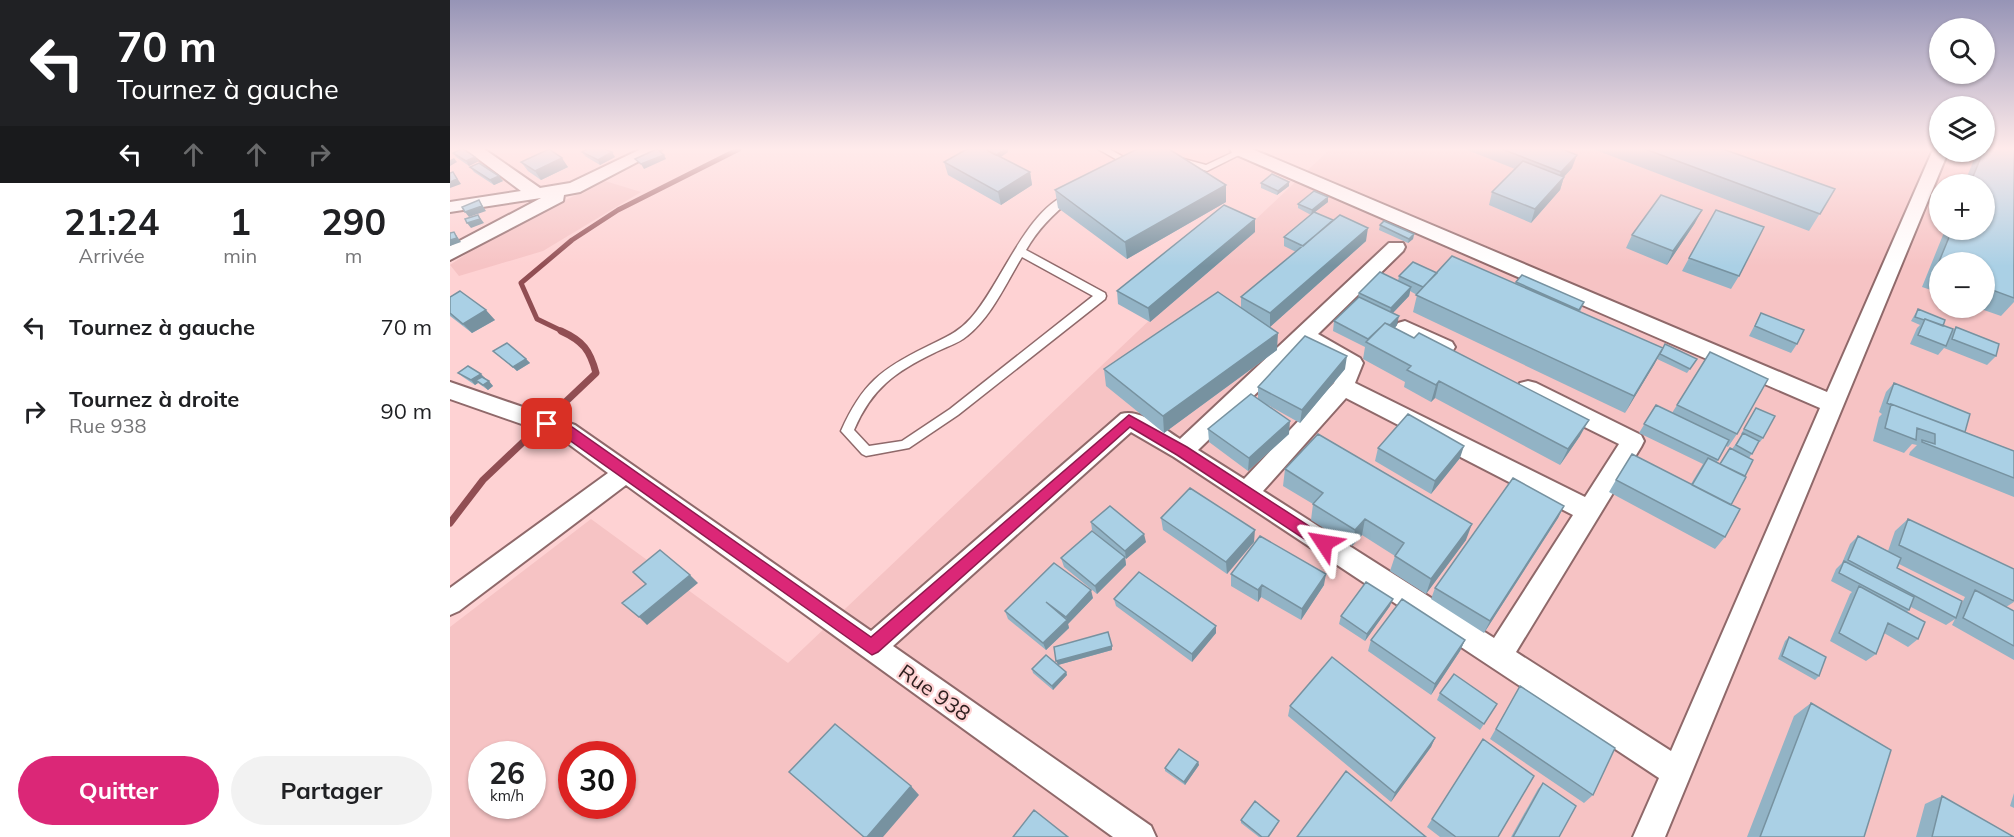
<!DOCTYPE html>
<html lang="fr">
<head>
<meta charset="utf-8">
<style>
	:root { --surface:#fff; --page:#f2f2f2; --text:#202124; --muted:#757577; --accent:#db2777 }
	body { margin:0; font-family:Mulish,sans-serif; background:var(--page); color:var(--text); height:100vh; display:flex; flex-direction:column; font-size:22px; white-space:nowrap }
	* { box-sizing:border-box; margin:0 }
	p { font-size:20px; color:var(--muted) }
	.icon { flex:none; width:33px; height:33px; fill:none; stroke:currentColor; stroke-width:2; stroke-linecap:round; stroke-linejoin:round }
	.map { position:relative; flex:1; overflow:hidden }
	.side { display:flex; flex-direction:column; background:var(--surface); width:450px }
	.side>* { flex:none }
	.top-card { background:#202124; color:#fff; overflow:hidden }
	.fabs { position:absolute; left:1479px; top:18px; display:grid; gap:12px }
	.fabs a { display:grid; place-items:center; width:66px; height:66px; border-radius:50%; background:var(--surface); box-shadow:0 2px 4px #0004; font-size:30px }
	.speed { position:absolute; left:18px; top:741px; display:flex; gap:12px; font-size:30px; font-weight:700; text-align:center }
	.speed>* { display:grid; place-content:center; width:78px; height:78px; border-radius:50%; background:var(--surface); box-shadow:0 2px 4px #0004; line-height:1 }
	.speed small { font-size:15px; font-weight:400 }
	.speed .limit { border:9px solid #d22; background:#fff; color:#111 }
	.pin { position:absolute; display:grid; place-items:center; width:51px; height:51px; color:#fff; margin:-26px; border-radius:12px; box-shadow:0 3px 9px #0006 }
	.me { position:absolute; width:66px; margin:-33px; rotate:303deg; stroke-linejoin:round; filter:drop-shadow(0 0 4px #0008) }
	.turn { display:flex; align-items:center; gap:21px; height:126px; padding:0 18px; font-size:27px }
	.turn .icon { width:78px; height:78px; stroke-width:2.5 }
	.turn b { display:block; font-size:42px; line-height:51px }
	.lanes { display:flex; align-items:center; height:57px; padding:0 18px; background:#0003; justify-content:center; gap:30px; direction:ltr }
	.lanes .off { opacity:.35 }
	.eta { display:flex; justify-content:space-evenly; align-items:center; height:102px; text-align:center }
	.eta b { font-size:36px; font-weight:700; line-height:42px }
	.cta { display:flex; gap:12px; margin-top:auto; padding:12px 18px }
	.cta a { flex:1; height:69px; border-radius:36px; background:var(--accent); color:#fff; font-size:24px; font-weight:700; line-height:69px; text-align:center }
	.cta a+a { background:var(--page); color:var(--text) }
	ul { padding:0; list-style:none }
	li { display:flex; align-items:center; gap:18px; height:84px; padding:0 18px }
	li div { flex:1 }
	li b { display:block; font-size:22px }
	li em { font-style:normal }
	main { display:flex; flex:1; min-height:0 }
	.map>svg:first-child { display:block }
	.built { fill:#f6c3c4; fill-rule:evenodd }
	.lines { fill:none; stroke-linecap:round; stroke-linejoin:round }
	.stream-far1 { stroke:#914e53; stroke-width:5 }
	.stream { stroke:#914e53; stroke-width:7 }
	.lane-casing { stroke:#8f696a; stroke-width:3 }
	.street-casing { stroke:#8f696a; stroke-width:4 }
	.lane { fill:#fff; fill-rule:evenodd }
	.street { fill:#fff; fill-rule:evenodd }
	.wall { fill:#92b3c5; fill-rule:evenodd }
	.shaded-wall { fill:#7792a0 }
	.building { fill:#aad0e5; stroke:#7792a0; stroke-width:1.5 }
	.route { fill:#db2777; stroke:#8e194d; stroke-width:1.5 }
	.labels { text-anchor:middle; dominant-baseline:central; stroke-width:4.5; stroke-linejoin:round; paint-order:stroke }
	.street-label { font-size:21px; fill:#2d1e1e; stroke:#fed2d3 }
</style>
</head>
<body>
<main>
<section class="side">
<div class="top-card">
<div class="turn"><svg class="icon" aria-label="left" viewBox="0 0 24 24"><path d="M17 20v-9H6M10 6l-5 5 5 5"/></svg><div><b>70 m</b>Tournez à gauche</div></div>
<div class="lanes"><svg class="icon" aria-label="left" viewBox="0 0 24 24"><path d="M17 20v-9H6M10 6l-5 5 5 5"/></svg><svg class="icon off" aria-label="ahead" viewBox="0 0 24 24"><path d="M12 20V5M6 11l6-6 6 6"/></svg><svg class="icon off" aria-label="ahead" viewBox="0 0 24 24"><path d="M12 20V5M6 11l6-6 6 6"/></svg><svg class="icon off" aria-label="right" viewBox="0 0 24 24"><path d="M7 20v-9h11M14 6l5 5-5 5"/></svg></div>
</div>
<div class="eta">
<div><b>21:24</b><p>Arrivée</p></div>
<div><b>1</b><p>min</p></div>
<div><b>290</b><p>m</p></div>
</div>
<ul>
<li><svg class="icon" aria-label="left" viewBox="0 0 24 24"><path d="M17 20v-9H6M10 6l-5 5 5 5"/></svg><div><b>Tournez à gauche</b></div><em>70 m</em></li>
<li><svg class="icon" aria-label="right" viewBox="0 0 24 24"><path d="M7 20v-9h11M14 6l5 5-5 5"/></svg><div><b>Tournez à droite</b><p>Rue 938</p></div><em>90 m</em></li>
</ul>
<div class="cta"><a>Quitter</a><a>Partager</a></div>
</section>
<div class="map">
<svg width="1564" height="837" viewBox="0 0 1564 837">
	<rect width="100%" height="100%" fill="#fed2d3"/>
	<!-- built -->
	<path class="built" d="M 880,149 L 1489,149 L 1490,152 L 1564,149 L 1564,837 L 0,837 L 0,627 L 141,519 L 338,663 ZM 1490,184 L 1534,184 L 1534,230 L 1490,230 ZM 1490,262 L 1534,262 L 1534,308 L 1490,308 ZM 32,754 L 82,754 L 82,806 L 32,806 ZM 122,754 L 172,754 L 172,806 L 122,806 Z
		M 155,181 L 191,192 L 93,251 L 9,276 L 0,265 L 49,232 Z"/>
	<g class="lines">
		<!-- stream-far1 -->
		<path class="stream-far1" d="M 114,332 L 87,319 L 71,283 L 122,240 L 168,210 L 289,149"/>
		<!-- stream -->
		<path class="stream" d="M 0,523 L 33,480 L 146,373 C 140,350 133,341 111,331"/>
		<!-- lane casing -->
		<g class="lane-casing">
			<path id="lane" d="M 648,149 L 659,149 L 683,162 L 676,167 L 670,167 L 668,165 L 671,162 Z
				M 790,149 L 796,149 L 797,151 L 757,171 L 725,161 L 730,158 L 756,165 Z
				M 619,194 L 622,195 L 622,199 C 603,214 588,229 576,250 L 655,293 L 656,296 L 655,299 L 508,415 L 459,448 L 416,456 L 412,454 L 391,431 C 412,384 431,369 476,347 C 494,338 508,333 521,318 C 551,285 576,209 619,194 ZM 572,257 L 643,296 L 500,409 L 452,441 L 419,446 L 404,430 C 422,388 445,372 484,353 C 495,347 508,344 517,336 C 542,316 556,283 572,257 Z"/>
		</g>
		<!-- street casing -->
		<g class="street-casing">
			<path id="street" d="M 15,149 L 34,149 L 90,188 L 120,183 L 191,149 L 212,149 L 130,192 L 114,195 L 113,201 L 0,260 L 0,246 L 91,198 L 0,212 L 0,202 L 71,191 Z
				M 780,149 L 802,149 L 1377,392 L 1482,152 L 1484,149 L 1498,152 L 1215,837 L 1183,837 L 1209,778 L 724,457 L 681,432 L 443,646 L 701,826 L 706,837 L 663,837 L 176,485 L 9,611 L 0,615 L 0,588 L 158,473 L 109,437 L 0,399 L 0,382 L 125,425 L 421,631 L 671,414 C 690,408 714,429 730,439 L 939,243 L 953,243 L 955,247 L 953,251 L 868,334 L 910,358 L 913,363 L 905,383 L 1135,497 L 1169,444 L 1070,395 L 1067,389 L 1070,383 L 1078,381 L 1086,383 L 1191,435 L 1194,441 L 1191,447 L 1066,652 L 1221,751 L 1370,408 L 782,153 ZM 855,346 L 890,366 L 884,383 L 794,479 L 748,450 ZM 896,398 L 1123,515 L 1044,638 L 813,491 Z
				M 955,321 L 1002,342 L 1005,347 L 1002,352 C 985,357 963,340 948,333 L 945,328 L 948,323 Z"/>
		</g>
		<!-- lane -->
		<use href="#lane" class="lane"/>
		<!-- street -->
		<use href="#street" class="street"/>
	</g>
	<!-- wall -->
	<path class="wall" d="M 95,149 L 104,149 L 100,150 L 118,167 L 91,180 L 78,171 L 71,162 L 97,150 Z
		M 517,149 L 558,149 L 558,152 L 551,157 L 580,172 L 582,185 L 551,205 L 498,175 L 494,162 Z
		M 1015,149 L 1112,149 L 1122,168 L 1114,177 L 1110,190 L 1081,223 L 1039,205 L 1042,192 L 1065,169 Z
		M 1143,149 L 1273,149 L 1385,189 L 1359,231 Z
		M 1564,149 L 1564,302 L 1551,316 L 1528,308 L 1534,308 L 1534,262 L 1490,262 L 1490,293 L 1472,287 L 1495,230 L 1534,230 L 1534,184 L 1514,184 L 1527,152 Z
		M 132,152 L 165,157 L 150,165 L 135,156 Z
		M 3,153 L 29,161 L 19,166 L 6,157 Z
		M 20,167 L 53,181 L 44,185 L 24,172 Z
		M 811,183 L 839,186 L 827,195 L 811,188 Z
		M 605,190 L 776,202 L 677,259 L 608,208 Z
		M 878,202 L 865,212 L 916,241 L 820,327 L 827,350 L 714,433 L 656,386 L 654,369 L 791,308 L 791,297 L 846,252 L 834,246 L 834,237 L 861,215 L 848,208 L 848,204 Z
		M 1245,223 L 1217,265 L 1176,248 L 1182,235 Z
		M 930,225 L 964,234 L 963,239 L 958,243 L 929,230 Z
		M 805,232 L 700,322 L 668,304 L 667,291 Z
		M 1239,258 L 1289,276 L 1281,289 L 1232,271 Z
		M 987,273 L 1065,284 L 1066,282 L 1134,302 L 1130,312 L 1213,348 L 1247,359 L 1237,373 L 1207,359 L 1175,413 L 963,312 L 967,295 L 960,291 L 959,296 L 943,313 L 947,325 L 945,328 L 1130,436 L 1110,465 L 985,398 L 981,402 L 954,387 L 955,382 L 913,359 L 915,347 L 883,331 L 884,321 L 908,298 L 909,293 L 948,281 L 949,276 Z
		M 0,297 L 45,320 L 22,333 L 0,316 Z
		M 1468,309 L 1493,326 L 1501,332 L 1506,327 L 1546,356 L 1537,365 L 1494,348 L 1488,355 L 1460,344 L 1467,328 L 1470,325 L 1461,321 L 1465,314 Z
		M 1311,313 L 1347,344 L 1341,353 L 1299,336 Z
		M 43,351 L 76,359 L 80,363 L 67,371 Z
		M 1260,352 L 1287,434 L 1278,447 L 1276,446 L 1267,462 L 1270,464 L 1282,449 L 1293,434 L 1291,434 L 1306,408 L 1313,438 L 1310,442 L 1309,442 L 1299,458 L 1295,476 L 1281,505 L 1275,537 L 1265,549 L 1159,492 L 1166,480 L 1241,484 L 1253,464 L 1189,433 L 1206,405 L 1222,413 Z
		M 895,369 L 850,423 L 818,405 L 839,434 L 798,471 L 759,442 L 758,429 L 808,399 L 808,387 Z
		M 8,373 L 35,378 L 43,386 L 38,390 L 28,383 L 25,385 L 13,377 Z
		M 1444,383 L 1515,432 L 1564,451 L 1564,497 L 1459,455 L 1460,452 L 1467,445 L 1462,444 L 1454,453 L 1423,441 L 1429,417 L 1432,414 L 1429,412 L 1436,392 Z
		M 928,448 L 1010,458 L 981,494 L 925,461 Z
		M 835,469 L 1016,540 L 976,594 L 940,571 L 945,556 L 912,535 L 902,546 L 861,520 L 863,504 L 833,486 Z
		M 1114,506 L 1108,518 L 1034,633 L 981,599 L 985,588 Z
		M 711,518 L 804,542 L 777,574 L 713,530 Z
		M 1458,519 L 1564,602 L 1556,607 L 1564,611 L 1564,660 L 1502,625 L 1505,619 L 1496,625 L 1461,607 L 1459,610 L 1457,612 L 1468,639 L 1458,647 L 1434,633 L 1426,654 L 1416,661 L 1380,641 L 1400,594 L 1402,592 L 1381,581 L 1386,569 L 1392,563 L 1400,544 L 1408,536 L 1438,551 L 1445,531 ZM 1449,564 L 1515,597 L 1509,609 L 1447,568 Z
		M 641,522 L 696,542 L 676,559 L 675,558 L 676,565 L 647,594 L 614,567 L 611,558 L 657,543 L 642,530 Z
		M 781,574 L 874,585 L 851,620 L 811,597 L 808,602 L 781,586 Z
		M 643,598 L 618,624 L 619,628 L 596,650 L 558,619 L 555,611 Z
		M 664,599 L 766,626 L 766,633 L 742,662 L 666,606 Z
		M 940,606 L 915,641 L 889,624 L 891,616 Z
		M 658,632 L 662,650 L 608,665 L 616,672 L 617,675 L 603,690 L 583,673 L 582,669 L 608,665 Z
		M 1339,637 L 1369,676 L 1365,680 L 1328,659 L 1335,641 Z
		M 921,640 L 1015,640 L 1010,651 L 981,695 L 918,651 Z
		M 990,693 L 1047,704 L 1030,730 L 987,700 Z
		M 1064,697 L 1143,795 L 1134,803 L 1040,739 Z
		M 1361,703 L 1414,837 L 1297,837 L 1344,716 Z
		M 840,706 L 985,738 L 981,747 L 941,802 L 838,716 Z
		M 1033,739 L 1048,837 L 990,837 L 977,827 Z
		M 748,762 L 749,765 L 735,785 L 715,771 L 715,768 Z
		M 1093,783 L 1109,837 L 1061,837 L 1088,789 Z
		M 1564,793 L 1564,808 L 1560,806 Z
		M 1492,796 L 1564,837 L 1466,837 L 1475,804 Z
		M 791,820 L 828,823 L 819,837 L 809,837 L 791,823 Z"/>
	<!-- shaded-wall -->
	<path class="shaded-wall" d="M 555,149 L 558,149 L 558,152 L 544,161 L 543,156 Z
		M 162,152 L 165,157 L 150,165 L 148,160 Z
		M 214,155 L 216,159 L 194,169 L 191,164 Z
		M 1127,155 L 1122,168 L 1106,185 L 1111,172 Z
		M 25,157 L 29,161 L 19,166 L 16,161 Z
		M 4,158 L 7,162 L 0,166 L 0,160 Z
		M 112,158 L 118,167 L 91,180 L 85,171 Z
		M 3,172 L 11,184 L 0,188 L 0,182 Z
		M 580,172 L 582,185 L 551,205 L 548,192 Z
		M 49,176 L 53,181 L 44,185 L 40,180 Z
		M 1114,177 L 1110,190 L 1081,223 L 1085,209 Z
		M 839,182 L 839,186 L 827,195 L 828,191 Z
		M 776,185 L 776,202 L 677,259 L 675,242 Z
		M 878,197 L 878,202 L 861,215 L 862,210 Z
		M 29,200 L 36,211 L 19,217 L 15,212 Z
		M 1252,210 L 1245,223 L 1217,265 L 1223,251 Z
		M 28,215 L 34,223 L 21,228 L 17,223 Z
		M 805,219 L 805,232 L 700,322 L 698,308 Z
		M 918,228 L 916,241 L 820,327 L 820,313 Z
		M 4,232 L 11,242 L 0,246 L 0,240 Z
		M 964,234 L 963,239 L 958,243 L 959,239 Z
		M 961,287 L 959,296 L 939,317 L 941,308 Z
		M 36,310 L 45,320 L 22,333 L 13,324 Z
		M 949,316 L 947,325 L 935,338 L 937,328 Z
		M 828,333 L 827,350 L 714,433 L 713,416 Z
		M 1213,348 L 1204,365 L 1175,413 L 1184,396 Z
		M 897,356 L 895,369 L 850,423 L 852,410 Z
		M 76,359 L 80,363 L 67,371 L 63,367 Z
		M 31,374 L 35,378 L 26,380 L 28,383 L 25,385 L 21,380 Z
		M 39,381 L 43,386 L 38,390 L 33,385 Z
		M 989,381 L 985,398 L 981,402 L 986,385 Z
		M 1139,420 L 1130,436 L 1110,465 L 1118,449 Z
		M 840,421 L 839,434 L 798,471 L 799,458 Z
		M 1014,446 L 1010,458 L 981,494 L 985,481 Z
		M 1114,506 L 1108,518 L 1034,633 L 1040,621 Z
		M 915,519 L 912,535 L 902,546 L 905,530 Z
		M 1022,524 L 1016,540 L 976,594 L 981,579 Z
		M 805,530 L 804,542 L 777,574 L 776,562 Z
		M 694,534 L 696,542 L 676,559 L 675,551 Z
		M 675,557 L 676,565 L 647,594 L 645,586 Z
		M 876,574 L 874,585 L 851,620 L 852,609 Z
		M 240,575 L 248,583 L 197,625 L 189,617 Z
		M 812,585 L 811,597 L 808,602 L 808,590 Z
		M 641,590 L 643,598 L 618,624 L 616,617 Z
		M 943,599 L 940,606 L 915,641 L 917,634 Z
		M 617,620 L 619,628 L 596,650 L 593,643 Z
		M 766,626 L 766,633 L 742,662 L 742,654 Z
		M 1015,640 L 1010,651 L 981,695 L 985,684 Z
		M 662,646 L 662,650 L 608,665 L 606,661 Z
		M 616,672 L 617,675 L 603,690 L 602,686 Z
		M 985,738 L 981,747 L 941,802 L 945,793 Z
		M 748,762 L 749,765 L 735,785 L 734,782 Z
		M 461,786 L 469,795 L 433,837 L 417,837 Z"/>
	<!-- building -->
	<path class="building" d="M 11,149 L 13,149 L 25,157 L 16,161 L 3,153 Z
		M 99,149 L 112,158 L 85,171 L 71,162 Z
		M 137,149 L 155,149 L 162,152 L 148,160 L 132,152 Z
		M 207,149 L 214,155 L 191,164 L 185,159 Z
		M 517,149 L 535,149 L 580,172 L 548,192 L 494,162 Z
		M 535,149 L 555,149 L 546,155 Z
		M 687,149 L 719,149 L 776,185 L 675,242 L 605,190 Z
		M 1052,149 L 1112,149 L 1127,155 L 1111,172 Z
		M 1195,149 L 1273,149 L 1385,189 L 1370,214 Z
		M 1534,149 L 1564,149 L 1564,298 L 1534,287 L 1534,262 L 1490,262 L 1490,271 L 1486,269 L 1502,230 L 1534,230 L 1534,184 L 1520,184 L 1533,152 L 1534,152 Z
		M 1073,161 L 1114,177 L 1085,209 L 1042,192 Z
		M 29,163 L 49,176 L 40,180 L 20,167 Z
		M 3,172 L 7,179 L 0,182 L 0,173 Z
		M 822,174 L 839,182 L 828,191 L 811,183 Z
		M 864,191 L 878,197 L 862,210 L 848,204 Z
		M 1211,195 L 1252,210 L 1223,251 L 1182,235 Z
		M 29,200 L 32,206 L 15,212 L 12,207 Z
		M 774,205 L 805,219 L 698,308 L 667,291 Z
		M 1266,210 L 1314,227 L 1289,276 L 1239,258 Z
		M 864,212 L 883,220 L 853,246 L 834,237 Z
		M 28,215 L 30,219 L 17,223 L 15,219 Z
		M 890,215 L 918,228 L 820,313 L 791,297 Z
		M 934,221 L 964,234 L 959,239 L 930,225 Z
		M 4,232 L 7,238 L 0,240 L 0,233 Z
		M 1002,256 L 1213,348 L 1184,396 L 966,295 Z
		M 963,262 L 987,273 L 973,287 L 949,276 Z
		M 930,272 L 961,287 L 941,308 L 909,293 Z
		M 1072,275 L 1134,302 L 1129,310 L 1066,282 Z
		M 10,291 L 36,310 L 13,324 L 0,313 L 0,297 Z
		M 768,292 L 828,333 L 713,416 L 654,369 Z
		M 909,297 L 949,316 L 940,325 L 935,323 L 918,339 L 884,321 Z
		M 1468,309 L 1495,320 L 1493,326 L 1475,319 L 1474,320 L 1465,317 Z
		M 1311,313 L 1354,330 L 1347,344 L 1305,326 Z
		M 1475,319 L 1503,329 L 1496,346 L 1468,335 Z
		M 935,323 L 964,338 L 969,333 L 1139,420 L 1118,449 L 989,381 L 986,385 L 957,370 L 961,366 L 916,342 Z
		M 1506,327 L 1549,344 L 1546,356 L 1502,339 Z
		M 855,336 L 897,356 L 852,410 L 808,387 Z
		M 57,343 L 76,359 L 63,367 L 43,351 Z
		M 1215,344 L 1247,359 L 1240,369 L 1210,354 Z
		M 1260,352 L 1318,379 L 1287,434 L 1227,405 Z
		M 18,366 L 31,374 L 21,380 L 8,373 Z
		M 32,377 L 39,381 L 33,385 L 26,380 Z
		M 1444,383 L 1520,414 L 1515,432 L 1441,404 L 1441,405 L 1437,403 Z
		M 801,394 L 840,421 L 799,458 L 758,429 Z
		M 1441,404 L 1564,451 L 1564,478 L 1472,442 L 1472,440 L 1485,444 L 1485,434 L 1467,428 L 1466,440 L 1435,428 Z
		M 1206,405 L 1279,440 L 1268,460 L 1194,424 Z
		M 1306,408 L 1325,416 L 1313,438 L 1294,429 Z
		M 958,414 L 1014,446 L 985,481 L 928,448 Z
		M 1293,433 L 1309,441 L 1302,454 L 1286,445 Z
		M 868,434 L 1022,524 L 981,579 L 945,556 L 954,543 L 915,519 L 905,530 L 863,504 L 873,493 L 835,469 Z
		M 1280,448 L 1303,460 L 1295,476 L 1270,464 Z
		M 1182,454 L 1290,509 L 1275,537 L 1166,480 Z
		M 1258,458 L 1296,477 L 1281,505 L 1242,485 Z
		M 1063,478 L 1114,506 L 1040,621 L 985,588 Z
		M 740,488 L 805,530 L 776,562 L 711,518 Z
		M 660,506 L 694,534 L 675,551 L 641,522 Z
		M 1458,519 L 1564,569 L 1564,601 L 1449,545 Z
		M 642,531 L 675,557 L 645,586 L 611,558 Z
		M 810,536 L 876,574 L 852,609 L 812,585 L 808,590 L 781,574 Z
		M 1408,536 L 1451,558 L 1447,568 L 1512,601 L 1506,618 L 1398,560 Z
		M 210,550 L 240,575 L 189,617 L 172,603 L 196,584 L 183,572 Z
		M 1394,561 L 1464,597 L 1459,610 L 1389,573 Z
		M 604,563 L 641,590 L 616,617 L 596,602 L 617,620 L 593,643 L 555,611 Z
		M 689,572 L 766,626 L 742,654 L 664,599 Z
		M 916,582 L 943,599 L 917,634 L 891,616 Z
		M 1409,586 L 1475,622 L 1468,639 L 1438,623 L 1426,654 L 1389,633 Z
		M 1525,590 L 1564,611 L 1564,646 L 1513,618 Z
		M 952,599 L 1015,640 L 985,684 L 921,640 Z
		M 658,632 L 662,646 L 606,661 L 604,647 Z
		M 1339,637 L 1376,657 L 1369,676 L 1332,656 Z
		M 596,655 L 616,672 L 602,686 L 582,669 Z
		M 882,657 L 985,738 L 945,793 L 840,706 Z
		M 1004,674 L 1047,704 L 1034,724 L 990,693 Z
		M 1070,686 L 1165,748 L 1143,795 L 1046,729 Z
		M 1361,703 L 1441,750 L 1414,837 L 1310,837 Z
		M 385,724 L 461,786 L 417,837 L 414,837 L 339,772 Z
		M 1033,739 L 1084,776 L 1048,837 L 1006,837 L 982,819 Z
		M 729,749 L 748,762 L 734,782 L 715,768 Z
		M 896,771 L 976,837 L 847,837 Z
		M 1093,783 L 1126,806 L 1109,837 L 1063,837 Z
		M 1492,796 L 1564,837 L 1482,837 Z
		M 805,801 L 829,821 L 818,837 L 812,837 L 791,820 Z
		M 584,810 L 618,837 L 563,837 Z"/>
	<!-- sky -->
	<linearGradient id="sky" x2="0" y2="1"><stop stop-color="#9694b6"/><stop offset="0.56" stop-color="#ffebeb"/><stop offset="1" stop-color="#ffebeb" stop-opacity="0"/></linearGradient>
	<rect width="1564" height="266" fill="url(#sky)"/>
	<!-- route -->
	<path class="route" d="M 679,415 L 737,447 L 879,539 L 881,543 L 879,548 L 868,548 L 727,455 L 680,427 L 428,652 L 422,655 L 112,435 L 92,428 L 90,424 L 97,419 L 122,427 L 421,637 Z"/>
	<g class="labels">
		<!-- street labels -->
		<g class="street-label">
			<text transform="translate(485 692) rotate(35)">Rue 938</text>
		</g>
	</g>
</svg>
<div class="fabs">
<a><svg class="icon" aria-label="search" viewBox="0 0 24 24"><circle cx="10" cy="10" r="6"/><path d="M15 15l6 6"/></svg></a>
<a><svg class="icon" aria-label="layers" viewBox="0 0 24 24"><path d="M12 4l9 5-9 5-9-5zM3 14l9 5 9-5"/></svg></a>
<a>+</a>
<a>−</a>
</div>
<div class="speed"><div>26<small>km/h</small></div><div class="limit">30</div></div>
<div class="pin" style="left:97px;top:424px;background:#d93025"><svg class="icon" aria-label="arrive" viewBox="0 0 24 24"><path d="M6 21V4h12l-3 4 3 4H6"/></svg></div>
<svg class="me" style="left:874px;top:543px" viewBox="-20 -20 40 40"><path d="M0-17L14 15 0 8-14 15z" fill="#db2777" stroke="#fff" stroke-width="4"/></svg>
</div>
</main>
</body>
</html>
